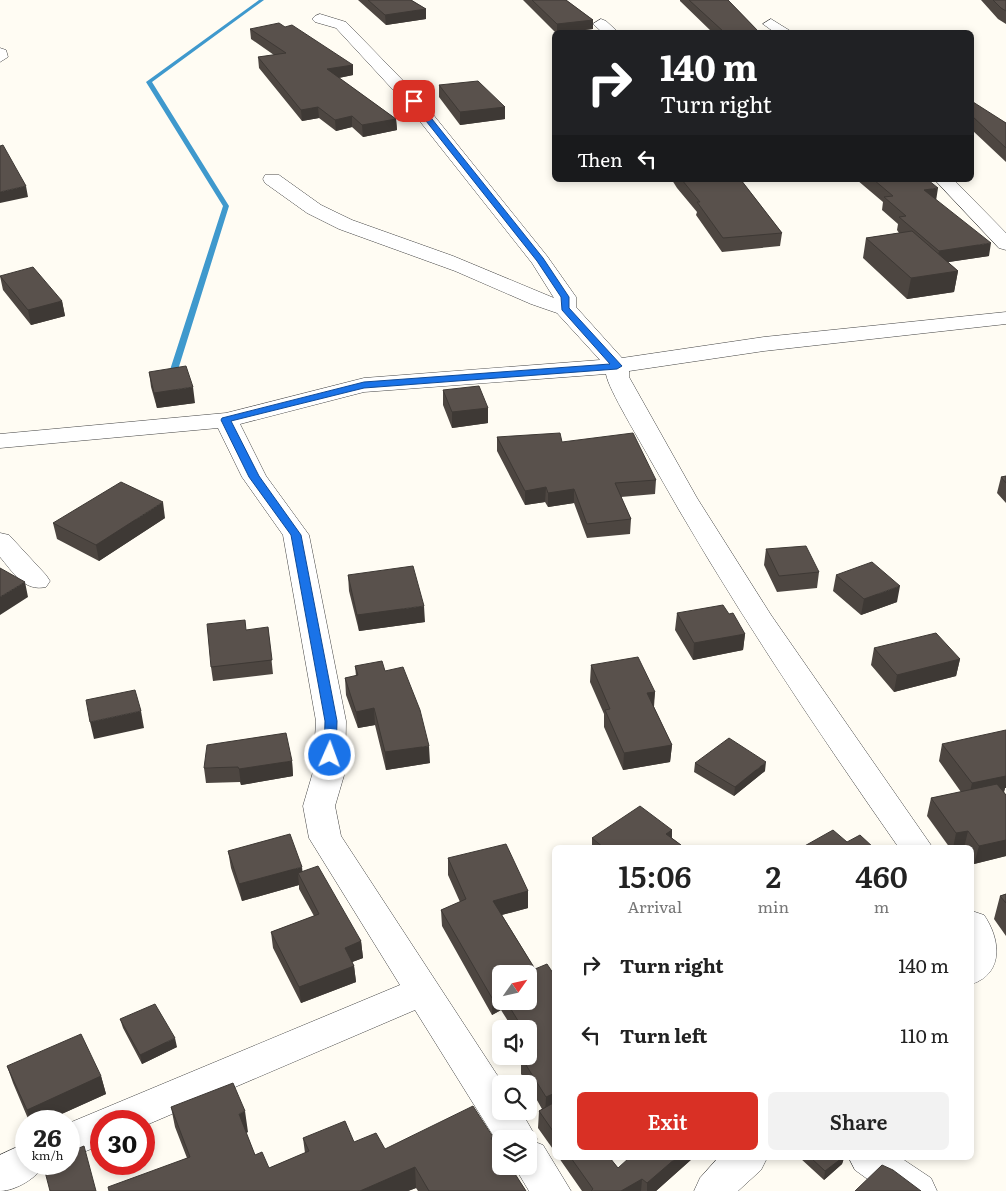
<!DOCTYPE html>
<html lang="en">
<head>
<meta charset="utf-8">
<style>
	:root { --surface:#fff; --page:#f2f2f2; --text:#222; --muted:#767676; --accent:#d93025 }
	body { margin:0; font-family:Literata,serif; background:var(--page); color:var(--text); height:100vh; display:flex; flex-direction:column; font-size:19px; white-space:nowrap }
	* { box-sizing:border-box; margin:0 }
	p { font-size:16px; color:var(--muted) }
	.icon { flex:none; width:28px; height:28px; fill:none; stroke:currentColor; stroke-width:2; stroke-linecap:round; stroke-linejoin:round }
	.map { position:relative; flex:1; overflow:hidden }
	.panel { position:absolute; left:552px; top:845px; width:422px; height:315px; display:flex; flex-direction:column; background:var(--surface); border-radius:8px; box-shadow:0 2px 8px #0003 }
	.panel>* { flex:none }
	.banner { position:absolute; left:552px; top:30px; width:422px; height:152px; border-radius:8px; box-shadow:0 2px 8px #0003; background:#202124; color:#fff; overflow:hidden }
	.needle { width:32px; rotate:56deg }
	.tools { position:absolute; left:492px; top:965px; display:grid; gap:10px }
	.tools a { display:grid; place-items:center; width:45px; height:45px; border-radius:8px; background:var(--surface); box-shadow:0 2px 8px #0003; font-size:25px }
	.speed { position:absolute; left:15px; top:1110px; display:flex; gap:10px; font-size:25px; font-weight:700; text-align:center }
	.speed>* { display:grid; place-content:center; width:65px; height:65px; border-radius:50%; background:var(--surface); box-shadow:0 2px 8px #0003; line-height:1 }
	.speed small { font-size:12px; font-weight:400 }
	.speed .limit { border:8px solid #d22; background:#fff; color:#111 }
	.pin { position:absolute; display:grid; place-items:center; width:42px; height:42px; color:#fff; margin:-21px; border-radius:10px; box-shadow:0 2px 8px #0006 }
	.me { position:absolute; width:55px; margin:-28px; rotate:2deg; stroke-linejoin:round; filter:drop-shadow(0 0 4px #0008) }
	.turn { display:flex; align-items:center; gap:18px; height:105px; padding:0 25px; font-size:22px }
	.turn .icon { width:65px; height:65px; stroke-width:2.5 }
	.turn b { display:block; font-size:35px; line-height:42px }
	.then { display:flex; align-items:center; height:48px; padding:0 25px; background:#0003; gap:10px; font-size:19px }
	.eta { display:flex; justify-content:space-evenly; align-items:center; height:85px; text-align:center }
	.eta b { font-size:30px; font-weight:600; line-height:35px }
	.action { display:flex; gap:10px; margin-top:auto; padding:10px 25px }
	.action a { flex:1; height:58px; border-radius:8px; background:var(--accent); color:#fff; font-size:20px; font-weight:600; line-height:58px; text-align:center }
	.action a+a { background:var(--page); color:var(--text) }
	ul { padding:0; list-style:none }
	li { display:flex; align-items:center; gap:15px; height:70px; padding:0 25px }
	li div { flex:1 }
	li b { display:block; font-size:19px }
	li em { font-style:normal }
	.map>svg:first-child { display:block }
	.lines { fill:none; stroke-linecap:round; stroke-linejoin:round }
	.stream { fill:#3f99cd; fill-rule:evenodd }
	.minor-casing { stroke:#434343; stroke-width:1 }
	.minor { fill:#fff; fill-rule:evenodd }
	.wall { fill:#4d4641; fill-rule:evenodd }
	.shaded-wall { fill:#3e3935 }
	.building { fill:#59514c; stroke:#3e3935 }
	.route { fill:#1a73e8; stroke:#114b97 }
</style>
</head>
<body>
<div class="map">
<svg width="1006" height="1191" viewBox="0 0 1006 1191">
	<rect width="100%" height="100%" fill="#fffcf3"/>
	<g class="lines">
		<!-- stream -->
		<path class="stream" d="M 259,0 L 264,0 L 152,82 L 229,206 L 177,373 L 173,375 L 169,373 L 223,206 L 146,82 Z"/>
		<!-- minor casing -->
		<g class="minor-casing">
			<path id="minor" d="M 320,14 L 346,22 L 419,97 L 547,256 L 576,297 L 576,307 L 622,358 L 764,337 L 1006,312 L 1006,324 L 764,351 L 629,371 L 629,377 L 697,498 L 771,615 L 933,848 L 899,848 C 811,722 726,595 651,461 C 642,444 608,389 606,374 L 364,392 L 240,424 L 266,476 L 309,535 L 346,721 L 345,772 L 335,806 L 341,836 L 503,1084 L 501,1111 L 521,1111 L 537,1139 L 535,1142 L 543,1145 L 571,1191 L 529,1191 L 514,1166 L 529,1166 L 529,1139 L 501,1139 L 501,1148 L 415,1010 L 144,1126 L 144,1121 L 101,1121 L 101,1145 L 69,1158 L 69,1123 L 400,985 L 309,838 L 303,806 L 313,772 L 316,721 L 283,535 L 242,477 L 218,428 L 0,448 L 0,434 L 226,413 L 364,378 L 600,360 L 557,313 L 531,304 L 455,271 L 339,229 L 307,213 L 265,183 L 263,179 L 265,175 L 279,175 L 321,205 L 352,220 L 453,256 L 554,298 L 532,263 L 407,105 L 336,28 L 315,22 L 312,19 L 315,16 Z
				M 601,19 L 606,21 L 618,32 L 602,32 L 593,24 Z
				M 771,19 L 792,32 L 774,32 L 763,24 Z
				M 0,48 L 6,50 L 8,57 L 0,62 Z
				M 935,180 L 954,180 L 1006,233 L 1006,250 L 999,248 Z
				M 0,533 L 9,535 L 46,575 L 50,581 L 46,587 C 24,592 13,572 0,557 Z
				M 972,911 L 984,915 C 1000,938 1005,973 972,984 Z
				M 26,1143 L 26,1164 L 45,1164 C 38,1177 16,1191 0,1191 L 0,1155 Z
				M 718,1158 L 767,1158 L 761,1170 L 738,1191 L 694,1191 L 700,1178 Z
				M 849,1158 L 901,1158 L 931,1178 L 937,1191 L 884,1191 L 855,1170 Z"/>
		</g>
		<!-- minor -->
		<use href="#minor" class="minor"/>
	</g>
	<!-- wall -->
	<path class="wall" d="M 358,0 L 411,0 L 426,9 L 426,19 L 386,25 Z
		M 523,0 L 566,0 L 593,20 L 593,29 L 568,32 L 555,32 Z
		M 680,0 L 728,0 L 759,32 L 712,32 L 680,1 Z
		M 981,0 L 1006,0 L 1006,24 L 998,19 Z
		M 250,29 L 353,65 L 353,75 L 339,78 L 396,119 L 397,130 L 363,137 L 352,127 L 336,131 L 319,118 L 302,121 L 259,68 L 258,57 L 274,55 L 251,39 Z
		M 439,85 L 505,107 L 505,119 L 460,125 L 439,97 Z
		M 972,103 L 1006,123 L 1006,162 L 972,130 Z
		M 672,180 L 741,180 L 782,233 L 780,246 L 722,252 L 696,215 L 697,212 L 677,188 Z
		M 857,180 L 928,180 L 936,200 L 989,256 L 948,262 L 958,271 L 954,292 L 907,299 L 863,258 L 866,238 L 899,233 L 897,230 L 898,224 L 882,210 L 883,202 Z
		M 0,276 L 62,301 L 65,316 L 31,325 L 3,290 Z
		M 149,372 L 195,403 L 157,408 L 151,387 Z
		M 443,390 L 488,408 L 488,423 L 452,428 L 443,405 Z
		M 497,437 L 562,442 L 656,480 L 655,494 L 621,497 L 631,519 L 630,534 L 587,538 L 574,503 L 548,507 L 545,502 L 525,505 L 497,451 Z
		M 1006,476 L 1006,503 L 997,493 L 1001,477 Z
		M 165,518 L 99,561 L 57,539 L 53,523 Z
		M 766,549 L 819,572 L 817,588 L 777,592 L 764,565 Z
		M 348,575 L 425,622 L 359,631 L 349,591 Z
		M 836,575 L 897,602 L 861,615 L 833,591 Z
		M 677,613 L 729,614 L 745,634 L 743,650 L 693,660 L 675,630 Z
		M 268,627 L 273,674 L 213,681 L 211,667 Z
		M 874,648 L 960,659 L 956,676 L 894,692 L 871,665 Z
		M 591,665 L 655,692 L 654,707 L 672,745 L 670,762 L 623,770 L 604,727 L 604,714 L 590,682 Z
		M 355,666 L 385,671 L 430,763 L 386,770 L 375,725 L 358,728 L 346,695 L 345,678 L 356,676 Z
		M 942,744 L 1006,788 L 1005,788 L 1004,792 L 1006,795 L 1006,856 L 974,864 L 972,861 L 972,848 L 950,848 L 927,816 L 931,798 L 961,792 L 939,761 Z
		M 292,761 L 293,776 L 241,785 L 240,782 L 206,783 L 204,768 Z
		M 695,763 L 765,771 L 734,796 L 694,772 Z
		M 672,830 L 672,838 L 681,845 L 681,848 L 592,848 L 592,838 Z
		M 228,851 L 302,871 L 361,941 L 363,958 L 352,962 L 354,966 L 356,982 L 301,1003 L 273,948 L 271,932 L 314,916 L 299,889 L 299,885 L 242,901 L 231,868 Z
		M 448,858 L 528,891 L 528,908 L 502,915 L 535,969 L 555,976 L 555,1152 L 538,1128 L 539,1111 L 542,1109 L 529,1086 L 529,1084 L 527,1084 L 521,1074 L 521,1057 L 529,1056 L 529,1029 L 513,1029 L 501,1010 L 492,1015 L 442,926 L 441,910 L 460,902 L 448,875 ZM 501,974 L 529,1001 L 501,1001 Z
		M 1006,894 L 1006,936 L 994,919 L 1000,896 Z
		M 120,1019 L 177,1047 L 142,1064 L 123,1028 Z
		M 7,1066 L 101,1076 L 106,1094 L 46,1121 L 29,1121 L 13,1083 Z
		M 171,1107 L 248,1132 L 246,1133 L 255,1155 L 269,1168 L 305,1153 L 303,1138 L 354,1142 L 385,1149 L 493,1137 L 493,1141 L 526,1191 L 418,1191 L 416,1188 L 408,1191 L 109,1191 L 187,1158 L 175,1127 Z
		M 559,1158 L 610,1158 L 618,1168 L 693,1158 L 656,1191 L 582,1191 Z
		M 800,1158 L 844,1158 L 842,1164 L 824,1180 Z"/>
	<!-- shaded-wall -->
	<path class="shaded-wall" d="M 426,9 L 426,19 L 386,25 L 385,15 Z
		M 593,20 L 593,29 L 568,32 L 557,32 L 557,24 Z
		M 353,65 L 353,75 L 328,80 L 327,69 Z
		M 318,107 L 319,118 L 302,121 L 301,110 Z
		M 505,107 L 505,119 L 460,125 L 460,112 Z
		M 352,116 L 352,127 L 336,131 L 335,120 Z
		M 396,119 L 397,130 L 363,137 L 362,125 Z
		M 26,186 L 28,197 L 0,203 L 0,192 Z
		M 938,188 L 936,201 L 924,190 Z
		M 991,243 L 989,256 L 936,264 L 939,251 Z
		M 958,271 L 954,292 L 907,299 L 911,278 Z
		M 62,301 L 65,316 L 31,325 L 28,310 Z
		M 193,387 L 195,403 L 157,408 L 154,393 Z
		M 488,408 L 488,423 L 452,428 L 452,412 Z
		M 546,487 L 545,502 L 525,505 L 525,491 Z
		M 574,489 L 574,503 L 548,507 L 548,493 Z
		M 163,502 L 165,518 L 99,561 L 96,545 Z
		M 25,582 L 28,597 L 0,615 L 0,597 Z
		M 900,586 L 897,602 L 861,615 L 864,599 Z
		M 424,606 L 425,622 L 359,631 L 357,615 Z
		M 745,634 L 743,650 L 693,660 L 694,643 Z
		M 960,659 L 956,676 L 894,692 L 897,675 Z
		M 655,692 L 653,708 L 647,693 Z
		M 374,708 L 375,725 L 358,728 L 356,712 Z
		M 141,711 L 144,728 L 94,739 L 90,722 Z
		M 672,745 L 670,762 L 623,770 L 624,753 Z
		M 429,746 L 430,763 L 386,770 L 385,752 Z
		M 292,761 L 293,776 L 241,785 L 239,769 Z
		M 766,762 L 765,771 L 734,796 L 735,787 Z
		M 1006,772 L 1006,788 L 1005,788 L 1004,792 L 968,801 L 972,783 Z
		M 672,830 L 671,846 L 666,834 Z
		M 968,831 L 964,848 L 953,848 L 956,833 Z
		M 1006,840 L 1006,856 L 974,864 L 979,846 Z
		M 302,867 L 304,884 L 298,873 L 299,885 L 242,901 L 239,884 Z
		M 528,891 L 528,908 L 493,917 L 493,901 Z
		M 361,941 L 363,958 L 347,964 L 345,948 Z
		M 354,966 L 356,982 L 301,1003 L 299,987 Z
		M 501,993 L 501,1010 L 492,1015 L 492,998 Z
		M 175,1038 L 177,1047 L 142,1064 L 140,1055 Z
		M 101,1076 L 106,1094 L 46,1121 L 30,1121 L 27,1110 Z
		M 555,1093 L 555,1110 L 545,1114 L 546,1097 Z
		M 245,1111 L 248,1132 L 242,1134 L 239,1114 Z
		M 676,1158 L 693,1158 L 656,1191 L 647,1191 L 647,1183 Z
		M 842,1158 L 844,1158 L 842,1164 L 824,1180 L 825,1171 Z
		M 415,1167 L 416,1188 L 408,1191 L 360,1191 Z
		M 642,1179 L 641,1191 L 621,1191 Z"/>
	<!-- building -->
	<path class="building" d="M 368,0 L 411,0 L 426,9 L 385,15 Z
		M 532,0 L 566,0 L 593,20 L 557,24 Z
		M 689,0 L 728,0 L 759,32 L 724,32 Z
		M 993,0 L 1006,0 L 1006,11 L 1001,8 Z
		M 279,23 L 285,27 L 292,25 L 353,65 L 327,69 L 396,119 L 362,125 L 352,116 L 335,120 L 318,107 L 301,110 L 258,57 L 286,53 L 250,29 Z
		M 478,81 L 505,107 L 460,112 L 439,85 Z
		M 973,102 L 1006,123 L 1006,148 L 972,116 L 972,103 Z
		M 3,145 L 26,186 L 0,192 L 0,146 Z
		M 682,180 L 741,180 L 782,233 L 723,238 L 697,202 L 700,202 Z
		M 874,180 L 928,180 L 938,188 L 924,190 L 991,243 L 939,251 L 899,217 L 906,216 L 884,197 L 893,196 Z
		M 912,231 L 958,271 L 911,278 L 866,238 Z
		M 33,267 L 62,301 L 28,310 L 0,276 Z
		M 186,366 L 193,387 L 154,393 L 149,372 Z
		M 479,386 L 488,408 L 452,412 L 443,390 Z
		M 560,433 L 562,442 L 633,433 L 656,480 L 615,483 L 631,519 L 587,524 L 574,489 L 548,493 L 546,487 L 525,491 L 497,437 Z
		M 1006,476 L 1006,483 L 1001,477 Z
		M 121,482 L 163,502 L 96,545 L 53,523 Z
		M 806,546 L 819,572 L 779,576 L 766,549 Z
		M 872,562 L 900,586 L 864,599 L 836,575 Z
		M 413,566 L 424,606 L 357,615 L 348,575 Z
		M 0,568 L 25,582 L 0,597 Z
		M 723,605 L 729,614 L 733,613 L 745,634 L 694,643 L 677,613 Z
		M 245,620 L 246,630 L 268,627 L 272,660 L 211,667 L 207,624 Z
		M 936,633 L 960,659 L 897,675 L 874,648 Z
		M 638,657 L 655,692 L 647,693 L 672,745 L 624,753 L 605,710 L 610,709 L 591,665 Z
		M 382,661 L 385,671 L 403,667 L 420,710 L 429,746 L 385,752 L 374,708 L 356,712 L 345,678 L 358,675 L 355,666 Z
		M 135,690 L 141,711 L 90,722 L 86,700 Z
		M 1006,730 L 1006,776 L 972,783 L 942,744 Z
		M 286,733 L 292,761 L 239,769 L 238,767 L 204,768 L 207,745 Z
		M 729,738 L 766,762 L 735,787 L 695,763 Z
		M 997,784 L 1006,795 L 1006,840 L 979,846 L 968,831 L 956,833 L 931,798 Z
		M 640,806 L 672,830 L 666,834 L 681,845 L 678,848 L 604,848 L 592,838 Z
		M 833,830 L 847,842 L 860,835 L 874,848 L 801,848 Z
		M 290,834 L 302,867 L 239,884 L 228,851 Z
		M 506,844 L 528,891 L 493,901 L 535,969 L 547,964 L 555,976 L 555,1093 L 546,1097 L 521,1057 L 529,1056 L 529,1054 L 537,1050 L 529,1038 L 529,1029 L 523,1029 L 506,1001 L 529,1001 L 529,974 L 501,974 L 501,994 L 492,998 L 441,910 L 466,899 L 448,858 Z
		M 318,866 L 361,941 L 345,948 L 354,966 L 299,987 L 271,932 L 319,914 L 298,873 Z
		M 1006,894 L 1006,903 L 1000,896 Z
		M 155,1004 L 175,1038 L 140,1055 L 120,1019 Z
		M 81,1034 L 101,1076 L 27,1110 L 7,1066 Z
		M 233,1083 L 245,1111 L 239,1114 L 255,1155 L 262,1152 L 269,1168 L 309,1151 L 303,1138 L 345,1121 L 354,1142 L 376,1133 L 385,1149 L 473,1106 L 493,1137 L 491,1138 L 501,1154 L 501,1166 L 510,1166 L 526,1191 L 429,1191 L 415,1167 L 360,1191 L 109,1191 L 108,1187 L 190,1157 L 171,1107 Z
		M 555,1102 L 555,1134 L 539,1111 Z
		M 84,1146 L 96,1191 L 50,1191 L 43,1164 L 69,1164 L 69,1152 Z
		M 571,1158 L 610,1158 L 618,1168 L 629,1158 L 676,1158 L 647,1183 L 642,1179 L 621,1191 L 591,1191 L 593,1189 Z
		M 811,1158 L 842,1158 L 825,1171 Z
		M 882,1165 L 893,1170 L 921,1191 L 855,1191 Z"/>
	<!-- route -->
	<path class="route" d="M 411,99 L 416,99 L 543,258 L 569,297 L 569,308 L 622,366 L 617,369 L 364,388 L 231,421 L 259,476 L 301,535 L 337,721 L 336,755 L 330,759 L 324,755 L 325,721 L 291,535 L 249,477 L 221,420 L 222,418 L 364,382 L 610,364 L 562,310 L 561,297 L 537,261 L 411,102 Z"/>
</svg>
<div class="tools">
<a><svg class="needle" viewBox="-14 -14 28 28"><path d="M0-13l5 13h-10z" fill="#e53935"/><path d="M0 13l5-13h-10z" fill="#767676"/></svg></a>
<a><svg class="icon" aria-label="sound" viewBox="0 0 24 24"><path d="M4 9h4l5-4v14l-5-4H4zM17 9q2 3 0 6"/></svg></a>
<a><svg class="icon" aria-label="search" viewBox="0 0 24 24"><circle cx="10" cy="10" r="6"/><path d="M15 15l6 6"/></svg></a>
<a><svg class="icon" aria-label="layers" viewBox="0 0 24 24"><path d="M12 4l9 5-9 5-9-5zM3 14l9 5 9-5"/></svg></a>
</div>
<div class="speed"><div>26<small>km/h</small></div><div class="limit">30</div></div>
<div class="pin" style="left:414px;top:101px;background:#d93025"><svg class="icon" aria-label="arrive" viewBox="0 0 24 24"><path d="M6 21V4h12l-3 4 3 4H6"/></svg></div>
<svg class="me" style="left:330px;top:755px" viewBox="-20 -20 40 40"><circle r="17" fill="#1a73e8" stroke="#fff" stroke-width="3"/><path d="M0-11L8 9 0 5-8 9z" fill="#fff"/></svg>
<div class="banner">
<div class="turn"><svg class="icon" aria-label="right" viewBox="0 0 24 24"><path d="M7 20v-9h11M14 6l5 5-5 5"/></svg><div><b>140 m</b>Turn right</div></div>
<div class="then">Then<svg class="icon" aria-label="left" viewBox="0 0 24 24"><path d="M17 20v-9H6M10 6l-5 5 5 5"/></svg></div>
</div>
<section class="panel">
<div class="eta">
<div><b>15:06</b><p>Arrival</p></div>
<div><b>2</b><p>min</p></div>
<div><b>460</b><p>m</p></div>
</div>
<ul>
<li><svg class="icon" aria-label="right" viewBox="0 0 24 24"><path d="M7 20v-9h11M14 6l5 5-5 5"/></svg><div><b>Turn right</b></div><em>140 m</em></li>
<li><svg class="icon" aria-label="left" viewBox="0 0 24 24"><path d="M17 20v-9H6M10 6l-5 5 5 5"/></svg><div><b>Turn left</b></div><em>110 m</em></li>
</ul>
<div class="action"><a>Exit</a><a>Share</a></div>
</section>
</div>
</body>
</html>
